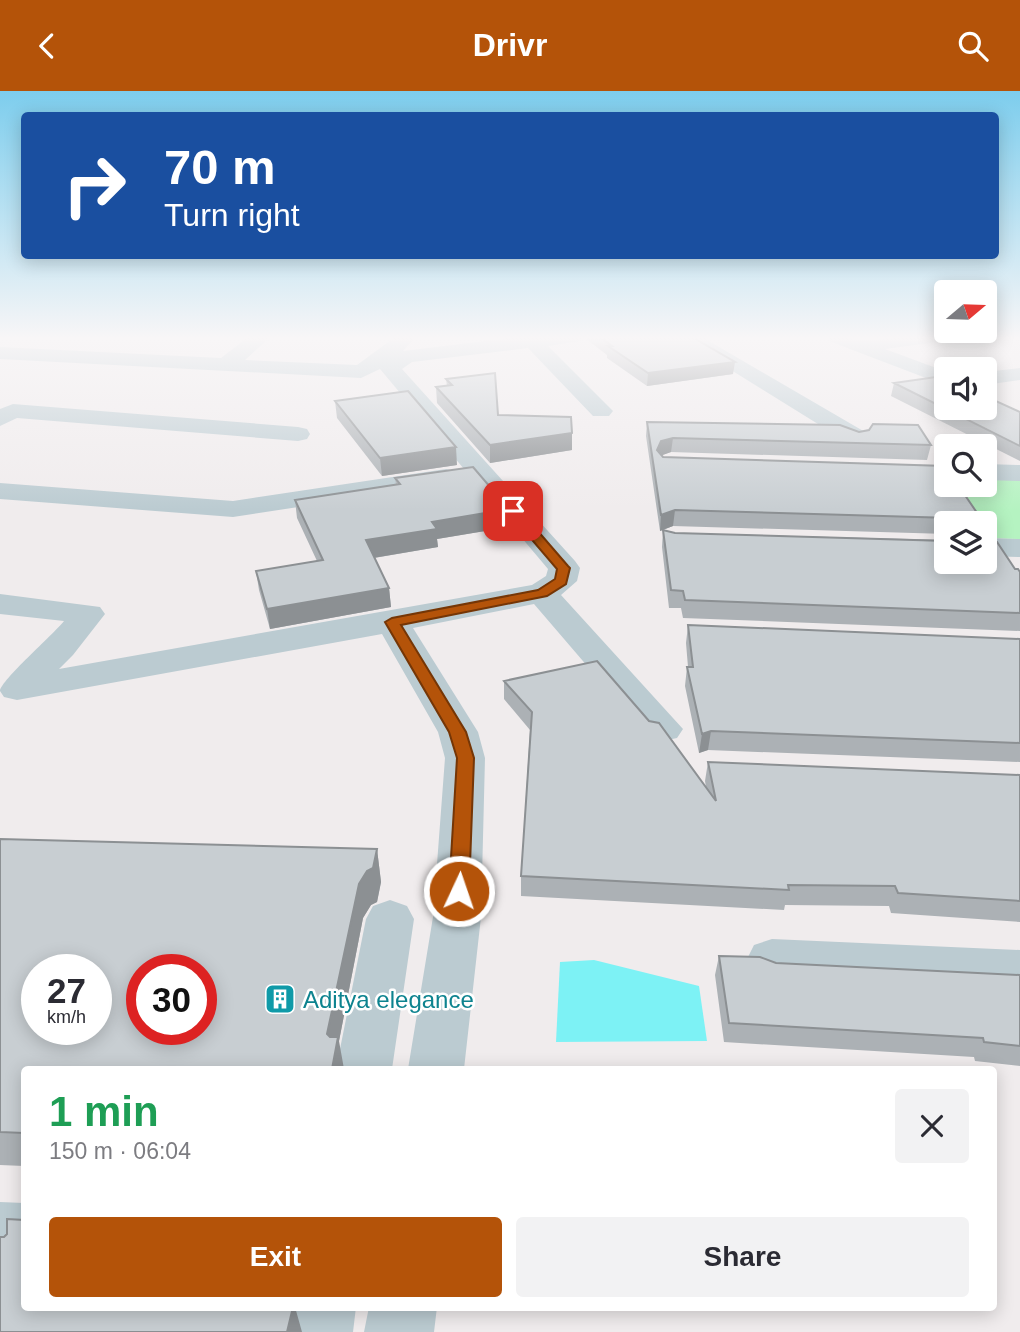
<!DOCTYPE html>
<html lang="en">
<head>
<meta charset="utf-8">
<style>
	:root { --surface:#fff; --page:#f2f2f3; --text:#2b2b33; --muted:#7c7c81; --accent:#b45309 }
	body { margin:0; font-family:Helvetica,sans-serif; background:var(--page); color:var(--text); height:100vh; display:flex; flex-direction:column; font-size:26px; white-space:nowrap }
	* { box-sizing:border-box; margin:0 }
	p { font-size:23px; color:var(--muted) }
	.icon { flex:none; width:38px; height:38px; fill:none; stroke:currentColor; stroke-width:2; stroke-linecap:round; stroke-linejoin:round }
	.map { position:relative; flex:1; overflow:hidden }
	.sheet { position:absolute; left:21px; top:975px; width:976px; height:245px; display:flex; flex-direction:column; background:var(--surface); border-radius:7px; box-shadow:0 4px 18px #0003 }
	.sheet>* { flex:none }
	.hud { position:absolute; left:21px; top:21px; width:978px; height:147px; border-radius:7px; box-shadow:0 4px 18px #0003; background:#1a4fa0; color:#fff; overflow:hidden }
	.needle { width:46px; rotate:71deg }
	.fabs { position:absolute; left:934px; top:189px; display:grid; gap:14px }
	.fabs a { display:grid; place-items:center; width:63px; height:63px; border-radius:7px; background:var(--surface); box-shadow:0 4px 18px #0003; font-size:35px }
	.speed { position:absolute; left:21px; top:863px; display:flex; gap:14px; font-size:35px; font-weight:700; text-align:center }
	.speed>* { display:grid; place-content:center; width:91px; height:91px; border-radius:50%; background:var(--surface); box-shadow:0 4px 18px #0003; line-height:1 }
	.speed small { font-size:18px; font-weight:400 }
	.speed .limit { border:10px solid #d22; background:#fff; color:#111 }
	.pin { position:absolute; display:grid; place-items:center; width:60px; height:60px; color:#fff; margin:-30px; border-radius:14px; box-shadow:0 4px 10px #0006 }
	.me { position:absolute; width:77px; margin:-38px; rotate:3deg; stroke-linejoin:round; filter:drop-shadow(0 0 5px #0008) }
	.turn { display:flex; align-items:center; gap:24px; height:147px; padding:0 28px; font-size:32px }
	.turn .icon { width:91px; height:91px; stroke-width:2.5 }
	.turn b { display:block; font-size:49px; line-height:60px }
	.round { display:grid; place-items:center; flex:none; width:74px; height:74px; border-radius:7px; background:var(--page) }
	.headline { display:flex; align-items:center; justify-content:space-between; height:119px; padding:0 28px }
	h1 { font-size:42px; font-weight:800; line-height:52px; color:#1e9e55 }
	.button { display:flex; gap:14px; margin-top:auto; padding:14px 28px }
	.button a { flex:1; height:80px; border-radius:7px; background:var(--accent); color:#fff; font-size:28px; font-weight:800; line-height:80px; text-align:center }
	.button a+a { background:var(--page); color:var(--text) }
	header { display:flex; justify-content:space-between; align-items:center; height:91px; padding:0 28px; background:var(--accent); color:#fff; font-size:32px; font-weight:800 }
	.map>svg:first-child { display:block }
	.green { fill:#b5f3c1 }
	.water { fill:#7df2f5 }
	.lines { fill:none; stroke-linecap:round; stroke-linejoin:round }
	.street { fill:#bbcbd1; fill-rule:evenodd }
	.wall { fill:#acb1b5 }
	.shaded-wall { fill:#8c9093 }
	.building { fill:#c8ced2; stroke:#8c9093; stroke-width:2; fill-rule:evenodd }
	.route { fill:#b45309; stroke:#753606; stroke-width:2 }
	.labels { text-anchor:middle; dominant-baseline:central; stroke-width:5; stroke-linejoin:round; paint-order:stroke }
	.near-culture-label { font-size:24px; fill:#0d838f; stroke:#fff; text-anchor:start }
</style>
</head>
<body>
<header><svg class="icon" aria-label="back" viewBox="0 0 24 24"><path d="M15 5l-7 7 7 7"/></svg>Drivr<svg class="icon" aria-label="search" viewBox="0 0 24 24"><circle cx="10" cy="10" r="6"/><path d="M15 15l6 6"/></svg></header>
<div class="map">
<svg width="1020" height="1241" viewBox="0 0 1020 1241">
	<rect width="100%" height="100%" fill="#f0eced"/>
	<!-- green -->
	<path class="green" d="M 985,384 L 1020,385 L 1020,448 L 985,447 L 985,432 L 973,432 L 947,394 L 985,394 Z"/>
	<!-- water -->
	<path class="water" d="M 594,869 L 699,895 L 707,950 L 556,951 L 560,871 Z"/>
	<g class="lines">
		<!-- street -->
		<path class="street" d="M 248,246 L 270,246 L 245,269 L 357,274 L 395,246 L 411,246 L 413,249 L 403,260 L 518,246 L 583,246 L 580,250 L 548,255 L 613,320 L 609,325 L 593,325 L 528,257 L 412,271 L 402,278 L 575,470 L 580,477 L 577,490 L 561,504 L 683,638 L 677,647 L 663,650 L 649,647 L 534,513 L 413,537 L 478,641 L 485,667 L 481,826 L 464,978 L 408,978 L 433,826 L 445,667 L 438,641 L 382,543 L 17,609 L 4,606 L 0,600 C 1,589 53,544 64,530 L 0,523 L 0,503 L 100,516 L 105,523 L 73,564 L 59,578 L 532,494 L 546,485 L 548,478 L 380,278 L 361,287 L 0,268 L 0,256 L 221,267 Z
			M 678,246 L 702,246 L 865,341 L 868,346 L 865,351 L 856,353 L 847,351 Z
			M 826,246 C 839,245 853,249 865,249 C 890,248 915,246 940,246 L 937,250 L 930,252 L 885,258 L 947,281 L 947,295 L 829,250 Z
			M 1020,277 L 1020,289 L 985,294 L 985,281 Z
			M 13,313 L 298,336 L 307,338 L 310,343 L 307,348 L 298,350 L 17,327 L 0,335 L 0,318 Z
			M 985,373 L 1020,374 L 1020,390 L 985,389 Z
			M 446,378 L 455,380 L 459,386 L 455,392 L 233,426 L 0,408 L 0,392 L 233,410 Z
			M 985,447 L 1020,448 L 1020,466 L 985,465 Z
			M 390,809 L 407,815 L 414,828 L 392,978 L 336,978 L 366,828 L 373,815 Z
			M 772,848 L 1020,859 L 1020,901 L 772,888 L 754,882 L 747,868 L 754,854 Z
			M 0,1111 L 24,1112 L 24,1176 L 0,1175 Z
			M 288,1216 L 356,1216 L 353,1241 L 283,1241 Z
			M 369,1216 L 437,1216 L 434,1241 L 364,1241 Z"/>
	</g>
	<!-- wall -->
	<path class="wall" d="M 585,246 L 692,246 L 733,283 L 647,295 L 607,267 L 607,264 L 585,247 Z
		M 446,288 L 498,324 L 572,342 L 572,359 L 490,372 L 437,312 L 436,296 L 447,295 Z
		M 894,292 L 1020,321 L 1020,370 L 891,305 Z
		M 335,310 L 457,374 L 382,385 L 337,327 Z
		M 647,331 L 859,341 L 931,354 L 927,369 L 671,361 L 662,364 L 663,366 L 984,432 L 947,432 L 947,443 L 673,435 L 660,440 L 646,345 Z
		M 395,387 L 509,436 L 437,448 L 438,456 L 374,467 L 389,497 L 391,516 L 270,538 L 259,499 L 256,480 L 317,470 L 297,427 L 295,409 L 396,394 Z
		M 663,439 L 675,442 L 988,450 L 1015,478 L 1020,481 L 1020,540 L 683,527 L 681,517 L 669,517 L 662,456 Z
		M 688,534 L 1020,548 L 1020,671 L 708,659 L 699,662 L 685,595 L 687,576 L 688,576 L 686,552 Z
		M 504,590 L 706,696 L 705,690 L 708,671 L 1020,684 L 1020,831 L 891,822 L 889,815 L 785,814 L 784,819 L 521,805 L 521,785 L 530,639 L 504,608 Z
		M 0,748 L 377,758 L 381,791 L 377,811 L 371,814 L 363,827 L 339,950 L 24,978 L 24,1075 L 0,1074 Z
		M 719,865 L 776,872 L 1020,884 L 1020,975 L 975,970 L 974,966 L 724,951 L 715,884 Z"/>
	<!-- shaded-wall -->
	<path class="shaded-wall" d="M 735,271 L 733,283 L 647,295 L 648,282 Z
		M 572,342 L 572,359 L 490,372 L 490,354 Z
		M 673,347 L 671,361 L 660,365 L 657,359 L 661,350 Z
		M 456,356 L 457,374 L 382,385 L 380,367 Z
		M 509,418 L 509,436 L 437,448 L 438,456 L 367,468 L 366,449 L 432,431 Z
		M 675,419 L 673,435 L 660,440 L 661,424 Z
		M 389,497 L 391,516 L 270,538 L 267,518 Z
		M 711,640 L 708,659 L 699,662 L 702,643 Z
		M 377,758 L 381,791 L 377,811 L 371,814 L 363,827 L 339,950 L 344,978 L 332,978 L 327,943 L 359,793 Z
		M 293,1216 L 295,1216 L 302,1241 L 287,1241 Z"/>
	<!-- building -->
	<path class="building" d="M 600,246 L 692,246 L 735,271 L 648,282 L 608,255 L 612,255 Z
		M 495,282 L 498,324 L 571,326 L 572,342 L 490,354 L 436,296 L 452,294 L 446,288 Z
		M 943,285 L 947,287 L 947,317 L 985,317 L 985,305 L 1020,321 L 1020,355 L 894,292 Z
		M 408,300 L 456,356 L 380,367 L 335,310 Z
		M 647,331 L 840,334 L 859,341 L 869,339 L 873,333 L 918,334 L 931,354 L 673,347 L 661,350 L 657,359 L 663,366 L 946,375 L 947,377 L 947,394 L 958,394 L 984,432 L 954,432 L 954,430 L 952,427 L 675,419 L 661,424 Z
		M 473,376 L 509,418 L 432,431 L 437,438 L 366,449 L 389,497 L 267,518 L 256,480 L 323,469 L 295,409 L 400,393 L 395,387 Z
		M 985,435 L 987,438 L 988,450 L 997,451 L 1015,478 L 1018,478 L 1020,481 L 1020,522 L 685,509 L 683,500 L 671,499 L 663,439 L 675,442 L 947,450 L 947,471 L 985,471 Z
		M 688,534 L 1020,548 L 1020,652 L 711,640 L 702,643 L 687,576 L 693,576 Z
		M 597,570 L 649,630 L 659,632 L 716,710 L 708,671 L 1020,684 L 1020,810 L 898,802 L 895,795 L 788,794 L 789,799 L 521,785 L 532,621 L 504,590 Z
		M 0,748 L 377,758 L 373,777 L 367,780 L 359,793 L 327,943 L 330,946 L 338,946 L 332,978 L 24,978 L 24,1042 L 0,1041 ZM 37,878 L 96,878 L 96,938 L 37,938 ZM 142,878 L 201,878 L 201,938 L 142,938 Z
		M 719,865 L 760,866 L 776,872 L 1020,884 L 1020,955 L 984,951 L 983,947 L 729,932 Z
		M 7,1128 L 24,1129 L 24,1216 L 293,1216 L 287,1241 L 0,1241 L 0,1146 L 4,1146 L 7,1143 Z"/>
	<!-- sky -->
	<linearGradient id="sky" x2="0" y2="1"><stop stop-color="#7dcded"/><stop offset="0.59" stop-color="#f8f6f7"/><stop offset="1" stop-color="#f8f6f7" stop-opacity="0"/></linearGradient>
	<rect width="1020" height="419" fill="url(#sky)"/>
	<!-- route -->
	<path class="route" d="M 509,417 L 518,417 L 568,475 L 570,477 L 566,493 L 547,505 L 401,534 L 466,641 L 474,667 L 469,800 L 466,805 L 459,807 L 452,805 L 449,800 L 457,667 L 449,641 L 385,531 L 392,527 L 538,499 L 555,488 L 557,478 L 509,422 Z"/>
	<!-- icons -->
	<defs>
		<g id="building-square" transform="scale(1.575)"><rect x="-9" y="-9" width="18" height="18" rx="4" fill="#0f9aa8" stroke="#fff"/><path d="M-4-6H4V6H1V3H-1V6H-4ZM-2.5-4.3h1.7v1.8h-1.7ZM.8-4.3h1.7v1.8H.8ZM-2.5-1h1.7V.8h-1.7ZM.8-1h1.7V.8H.8Z" fill="#fff"/></g>
	</defs>
	<g fill-rule="evenodd">
		<use href="#building-square" x="280" y="908"/>
	</g>
	<g class="labels">
		<!-- near-culture labels -->
		<g class="near-culture-label">
			<text x="303" y="908">Aditya elegance</text>
		</g>
	</g>
</svg>
<div class="fabs">
<a><svg class="needle" viewBox="-14 -14 28 28"><path d="M0-13l5 13h-10z" fill="#e53935"/><path d="M0 13l5-13h-10z" fill="#7c7c81"/></svg></a>
<a><svg class="icon" aria-label="sound" viewBox="0 0 24 24"><path d="M4 9h4l5-4v14l-5-4H4zM17 9q2 3 0 6"/></svg></a>
<a><svg class="icon" aria-label="search" viewBox="0 0 24 24"><circle cx="10" cy="10" r="6"/><path d="M15 15l6 6"/></svg></a>
<a><svg class="icon" aria-label="layers" viewBox="0 0 24 24"><path d="M12 4l9 5-9 5-9-5zM3 14l9 5 9-5"/></svg></a>
</div>
<div class="speed"><div>27<small>km/h</small></div><div class="limit">30</div></div>
<div class="pin" style="left:513px;top:420px;background:#d93025"><svg class="icon" aria-label="arrive" viewBox="0 0 24 24"><path d="M6 21V4h12l-3 4 3 4H6"/></svg></div>
<svg class="me" style="left:459px;top:800px" viewBox="-20 -20 40 40"><circle r="17" fill="#b45309" stroke="#fff" stroke-width="3"/><path d="M0-11L8 9 0 5-8 9z" fill="#fff"/></svg>
<div class="hud">
<div class="turn"><svg class="icon" aria-label="right" viewBox="0 0 24 24"><path d="M7 20v-9h11M14 6l5 5-5 5"/></svg><div><b>70 m</b>Turn right</div></div>
</div>
<section class="sheet">
<div class="headline"><div><h1>1 min</h1><p>150 m · 06:04</p></div><a class="round"><svg class="icon" aria-label="close" viewBox="0 0 24 24"><path d="M6 6l12 12M18 6L6 18"/></svg></a></div>
<div class="button"><a>Exit</a><a>Share</a></div>
</section>
</div>
</body>
</html>
